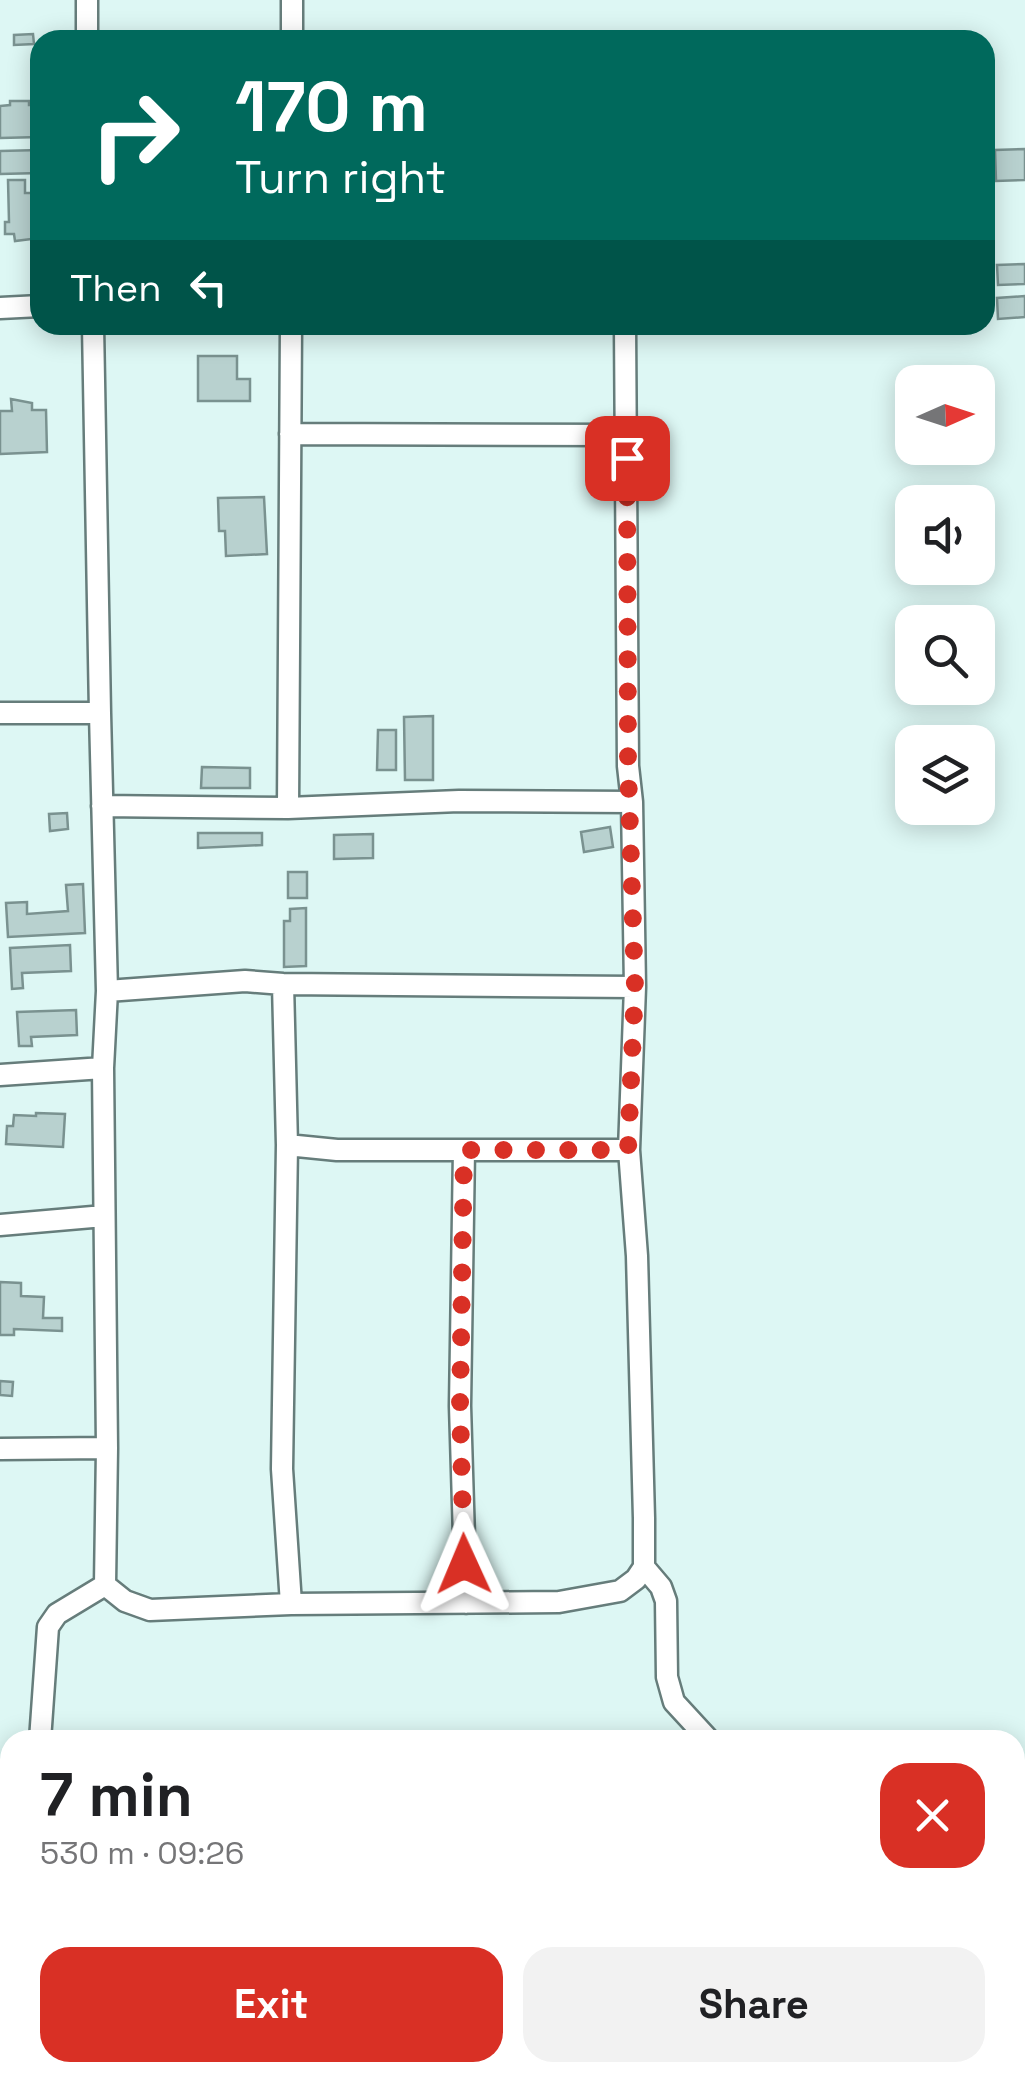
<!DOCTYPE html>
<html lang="en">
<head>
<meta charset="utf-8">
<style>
	:root { --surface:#fff; --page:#f2f2f2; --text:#202124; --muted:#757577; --accent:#d93025 }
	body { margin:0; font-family:"Space Grotesk",sans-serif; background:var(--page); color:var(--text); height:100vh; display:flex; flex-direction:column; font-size:38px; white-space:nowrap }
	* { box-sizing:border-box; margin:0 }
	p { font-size:32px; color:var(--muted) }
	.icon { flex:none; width:55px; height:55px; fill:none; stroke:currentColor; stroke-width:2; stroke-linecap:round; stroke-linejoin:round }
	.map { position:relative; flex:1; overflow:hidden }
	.details { position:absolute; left:0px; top:1730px; width:1025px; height:352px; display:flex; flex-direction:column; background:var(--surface); border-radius:30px 30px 0 0; box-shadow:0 5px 25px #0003 }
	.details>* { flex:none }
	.banner { position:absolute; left:30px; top:30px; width:965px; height:305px; border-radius:30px; box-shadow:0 5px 25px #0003; background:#00695c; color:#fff; overflow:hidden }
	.needle { width:65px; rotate:87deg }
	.buttons { position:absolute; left:895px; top:365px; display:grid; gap:20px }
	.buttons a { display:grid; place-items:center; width:100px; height:100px; border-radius:20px; background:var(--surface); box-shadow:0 5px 25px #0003; font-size:50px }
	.pin { position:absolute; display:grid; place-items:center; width:85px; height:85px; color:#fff; margin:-42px; border-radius:20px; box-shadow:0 5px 15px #0006 }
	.me { position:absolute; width:110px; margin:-55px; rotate:359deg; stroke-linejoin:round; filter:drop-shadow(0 0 8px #0008) }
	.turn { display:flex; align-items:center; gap:35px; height:210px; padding:0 40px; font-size:45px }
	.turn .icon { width:130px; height:130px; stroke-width:2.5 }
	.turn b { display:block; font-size:70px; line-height:85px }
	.then { display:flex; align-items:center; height:95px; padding:0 40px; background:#0003; gap:20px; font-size:38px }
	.round { display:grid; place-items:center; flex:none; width:105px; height:105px; border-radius:30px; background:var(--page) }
	.head { display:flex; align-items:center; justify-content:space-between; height:170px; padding:0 40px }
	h1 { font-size:60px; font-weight:600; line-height:75px }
	.button { display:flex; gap:20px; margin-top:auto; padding:20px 40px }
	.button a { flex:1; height:115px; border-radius:30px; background:var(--accent); color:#fff; font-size:40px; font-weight:600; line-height:115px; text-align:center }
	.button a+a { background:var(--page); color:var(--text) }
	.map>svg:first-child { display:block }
	.building { fill:#b8d1cf; stroke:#7a9290; stroke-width:2.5 }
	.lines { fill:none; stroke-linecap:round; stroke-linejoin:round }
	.minor-casing { stroke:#667d7b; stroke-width:25 }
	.minor { stroke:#fff; stroke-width:20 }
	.route { stroke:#d93025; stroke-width:18; stroke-dasharray:0 32.4 }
</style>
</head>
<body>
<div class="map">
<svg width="1025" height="2081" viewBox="0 0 1025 2081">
	<rect width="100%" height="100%" fill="#ddf7f4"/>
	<!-- building -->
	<path class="building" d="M 33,34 L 34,44 L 14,45 L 14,35 Z
		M 10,101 L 29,101 L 29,105 L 40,105 L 40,137 L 0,138 L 0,106 L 10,105 Z
		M 1025,149 L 1025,180 L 996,181 L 995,150 Z
		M 40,150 L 40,173 L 0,174 L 0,151 Z
		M 8,180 L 25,180 L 25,193 L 40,193 L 40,238 L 15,241 L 14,234 L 5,234 L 5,222 L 9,222 Z
		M 1025,264 L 1025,284 L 998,285 L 997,265 Z
		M 1025,296 L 1025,317 L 998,319 L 997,298 Z
		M 198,356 L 237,356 L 237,379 L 250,379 L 250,401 L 198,401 Z
		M 11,399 L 32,403 L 32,410 L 46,410 L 47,452 L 0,454 L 0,411 L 12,411 Z
		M 264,497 L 267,554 L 226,556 L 225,531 L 219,531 L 218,498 Z
		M 433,716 L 433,780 L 405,780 L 404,717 Z
		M 378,730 L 396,730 L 396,770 L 377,770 Z
		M 202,767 L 250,768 L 250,788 L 201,788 Z
		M 67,813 L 68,829 L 50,831 L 49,814 Z
		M 610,827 L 613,847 L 584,852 L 581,832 Z
		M 198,833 L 262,833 L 262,845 L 198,848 Z
		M 373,834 L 373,858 L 334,859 L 334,835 Z
		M 288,872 L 307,872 L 307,898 L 288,898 Z
		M 83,884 L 85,933 L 8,937 L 6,903 L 27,902 L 27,914 L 68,911 L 66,885 Z
		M 306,908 L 306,966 L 284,967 L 284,921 L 290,921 L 290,909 Z
		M 70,945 L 71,971 L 22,973 L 23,988 L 12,989 L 10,948 Z
		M 76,1010 L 77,1035 L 31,1037 L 32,1046 L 19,1046 L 17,1012 Z
		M 36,1113 L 65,1114 L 63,1147 L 6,1144 L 7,1126 L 13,1126 L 14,1115 L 36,1116 Z
		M 0,1282 L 21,1283 L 21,1296 L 44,1297 L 43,1318 L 62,1318 L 62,1331 L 14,1329 L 14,1335 L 0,1335 Z
		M 0,1381 L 13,1382 L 12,1396 L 0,1395 Z"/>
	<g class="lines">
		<!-- minor casing -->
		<g class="minor-casing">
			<path id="minor" d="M 87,0 L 87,40
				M 292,40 L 292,0
				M 0,308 L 40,306
				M 290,434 L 626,435
				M 0,713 L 100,713 L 93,325
				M 100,713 L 107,991 L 103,1068 L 107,1448
				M 102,806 L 288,808 L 291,325
				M 288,808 L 459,801 L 632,802 L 628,766 L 625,325
				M 283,984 L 287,1145 L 282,1469 L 291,1604 L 559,1602 L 620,1591 L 636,1579 L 644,1567 L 644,1518 L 637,1256 L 629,1150
				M 107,991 L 245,981 L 283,984 L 635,987
				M 0,1075 L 103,1068
				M 287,1145 L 337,1150 L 629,1150 L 635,987 L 632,802
				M 464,1150 L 460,1406 L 466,1603
				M 0,1225 L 104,1216
				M 0,1449 L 107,1448 L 105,1585 L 57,1614 L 48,1627 L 40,1740
				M 644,1567 L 661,1587 L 666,1601 L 667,1677 L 674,1702 L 709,1740
				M 105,1585 L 125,1601 L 150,1610 L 291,1604
				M 10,1908 C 2,1935 3,1956 10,1983
				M 2,2081 L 10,2050"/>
		</g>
		<!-- minor -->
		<use href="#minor" class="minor"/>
	</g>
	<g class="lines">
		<!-- route -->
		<path class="route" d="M 464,1564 L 460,1406 L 464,1150 L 628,1150 L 635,987 L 628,766 L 627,458"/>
	</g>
</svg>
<div class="buttons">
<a><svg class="needle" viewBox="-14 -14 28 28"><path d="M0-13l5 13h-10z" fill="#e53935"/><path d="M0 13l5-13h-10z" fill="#757577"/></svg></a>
<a><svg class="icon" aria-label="sound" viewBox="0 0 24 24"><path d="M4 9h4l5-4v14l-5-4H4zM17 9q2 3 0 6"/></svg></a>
<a><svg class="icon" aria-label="search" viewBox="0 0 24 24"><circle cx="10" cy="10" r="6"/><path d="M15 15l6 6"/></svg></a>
<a><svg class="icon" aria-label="layers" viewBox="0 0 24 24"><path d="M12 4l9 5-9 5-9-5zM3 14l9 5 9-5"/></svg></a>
</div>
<div class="pin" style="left:627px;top:458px;background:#d93025"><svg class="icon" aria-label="arrive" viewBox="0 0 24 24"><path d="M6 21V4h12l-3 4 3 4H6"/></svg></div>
<svg class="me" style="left:464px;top:1564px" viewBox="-20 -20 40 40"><path d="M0-17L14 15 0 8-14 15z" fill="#d93025" stroke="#fff" stroke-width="4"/></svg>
<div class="banner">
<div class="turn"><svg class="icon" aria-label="right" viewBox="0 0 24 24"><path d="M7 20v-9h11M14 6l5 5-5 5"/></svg><div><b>170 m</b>Turn right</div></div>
<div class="then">Then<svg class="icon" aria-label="left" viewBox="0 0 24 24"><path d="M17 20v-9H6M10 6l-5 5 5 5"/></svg></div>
</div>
<section class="details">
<div class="head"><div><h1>7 min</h1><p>530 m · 09:26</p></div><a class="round" style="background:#d93025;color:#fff"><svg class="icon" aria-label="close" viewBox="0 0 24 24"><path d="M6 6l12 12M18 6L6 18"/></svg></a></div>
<div class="button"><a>Exit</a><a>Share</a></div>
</section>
</div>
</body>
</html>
